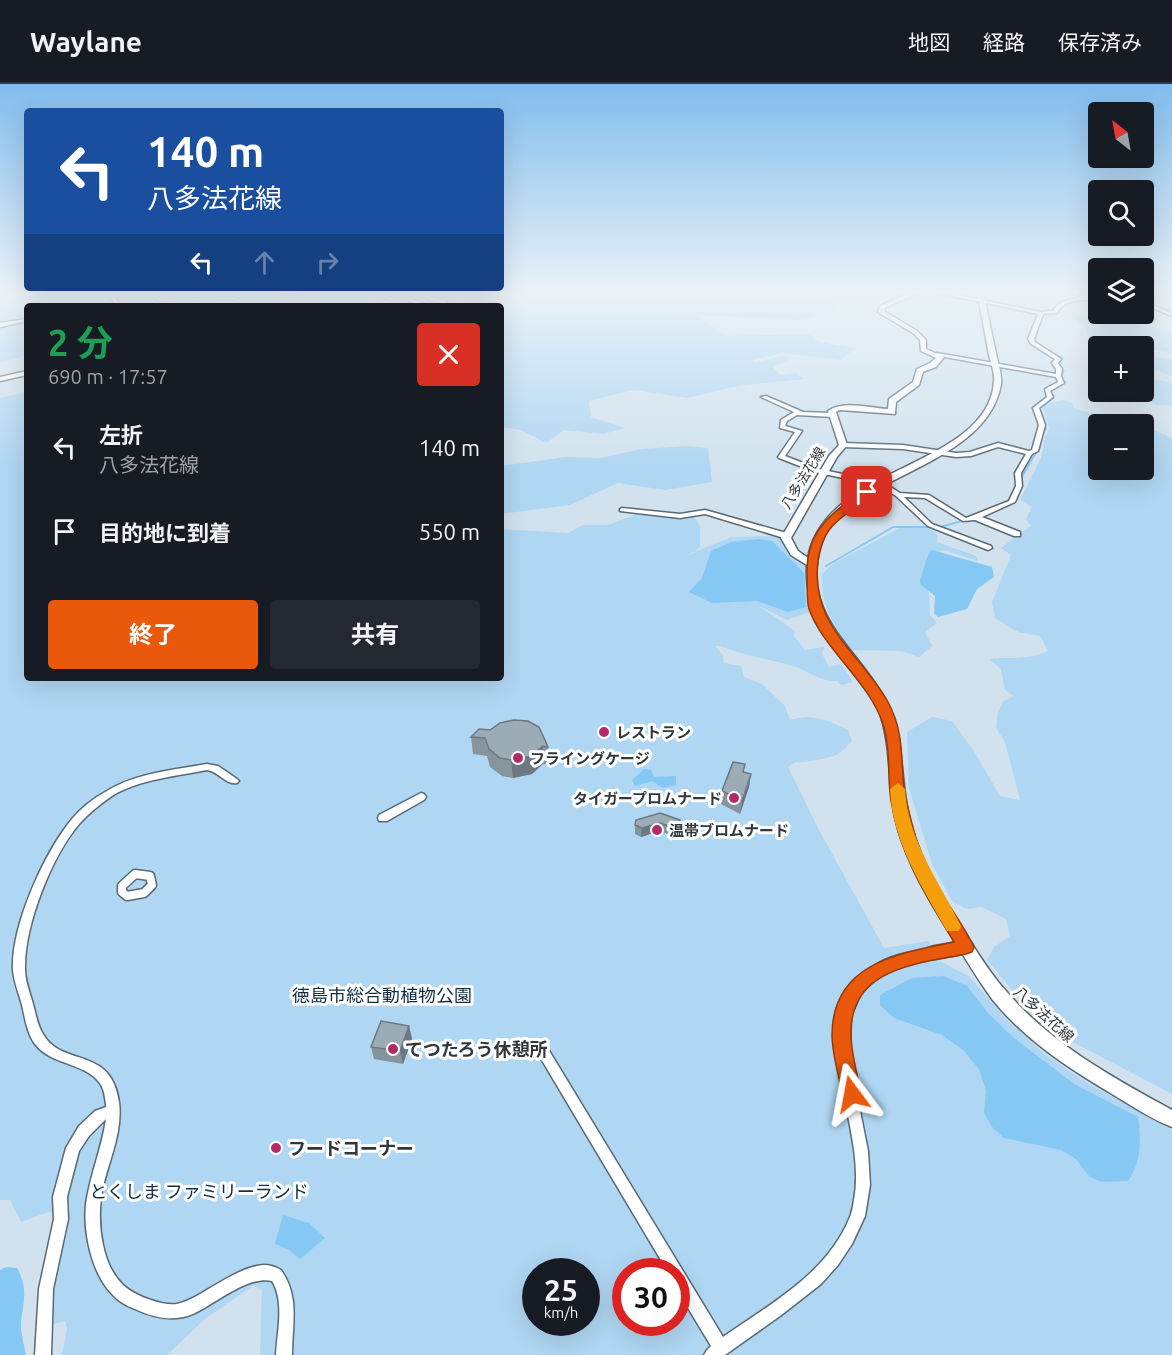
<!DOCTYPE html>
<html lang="ja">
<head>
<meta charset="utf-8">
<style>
	:root { --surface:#171b24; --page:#242831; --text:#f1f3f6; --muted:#9ea1a6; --line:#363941; --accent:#ea580c }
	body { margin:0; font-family:Ubuntu,"Noto Sans JP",sans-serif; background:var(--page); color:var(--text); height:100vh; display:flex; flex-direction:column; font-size:22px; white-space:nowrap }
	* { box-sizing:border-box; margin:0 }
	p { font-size:20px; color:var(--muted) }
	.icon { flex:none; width:33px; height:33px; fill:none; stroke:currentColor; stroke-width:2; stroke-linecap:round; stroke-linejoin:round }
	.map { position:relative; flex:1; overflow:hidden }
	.details { position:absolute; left:24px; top:219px; width:480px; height:378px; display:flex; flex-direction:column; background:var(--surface); border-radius:6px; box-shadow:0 6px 24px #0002 }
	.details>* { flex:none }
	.hud { position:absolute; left:24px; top:24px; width:480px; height:183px; border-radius:6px; box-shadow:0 6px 24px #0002; background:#1a4fa0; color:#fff; overflow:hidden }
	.needle { width:39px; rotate:329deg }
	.fabs { position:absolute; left:1088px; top:18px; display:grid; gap:12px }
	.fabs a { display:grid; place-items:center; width:66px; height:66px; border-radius:6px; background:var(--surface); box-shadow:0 6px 24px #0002; font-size:30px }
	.speed { position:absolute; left:522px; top:1174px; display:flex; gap:12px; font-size:30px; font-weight:700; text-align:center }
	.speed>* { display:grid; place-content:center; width:78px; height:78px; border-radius:50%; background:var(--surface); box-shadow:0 6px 24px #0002; line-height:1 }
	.speed small { font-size:15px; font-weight:400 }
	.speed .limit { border:9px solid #d22; background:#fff; color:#111 }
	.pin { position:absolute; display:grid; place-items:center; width:51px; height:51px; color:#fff; margin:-26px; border-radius:12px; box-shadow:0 3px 9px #0006 }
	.me { position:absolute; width:66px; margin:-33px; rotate:347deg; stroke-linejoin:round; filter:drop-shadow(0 0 4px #0008) }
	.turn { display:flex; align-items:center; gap:21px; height:126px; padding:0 24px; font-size:27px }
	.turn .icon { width:78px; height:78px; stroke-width:2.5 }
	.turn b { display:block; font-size:42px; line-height:51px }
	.lanes { display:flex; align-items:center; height:57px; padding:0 24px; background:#0003; justify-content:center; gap:30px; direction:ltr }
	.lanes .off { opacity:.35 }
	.round { display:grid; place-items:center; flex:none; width:63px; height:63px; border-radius:6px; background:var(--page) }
	.headline { display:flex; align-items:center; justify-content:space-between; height:102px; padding:0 24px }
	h1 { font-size:36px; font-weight:700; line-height:45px; color:#1e9e55 }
	.primary-button { display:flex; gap:12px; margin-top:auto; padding:12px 24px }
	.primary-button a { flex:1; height:69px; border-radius:6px; background:var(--accent); color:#fff; font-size:24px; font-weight:700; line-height:69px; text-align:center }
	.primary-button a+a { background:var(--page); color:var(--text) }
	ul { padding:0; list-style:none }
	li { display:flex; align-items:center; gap:18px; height:84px; padding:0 24px }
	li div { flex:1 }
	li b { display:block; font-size:22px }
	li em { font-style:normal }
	header { display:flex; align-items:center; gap:36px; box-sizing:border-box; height:84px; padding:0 30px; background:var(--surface); border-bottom:2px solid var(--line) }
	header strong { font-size:28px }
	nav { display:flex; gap:33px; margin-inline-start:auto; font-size:21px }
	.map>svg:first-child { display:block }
	.green { fill:#afd6f2; fill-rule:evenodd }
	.water { fill:#86c8f4 }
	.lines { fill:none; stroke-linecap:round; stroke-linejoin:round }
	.stream-far1 { stroke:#86c8f4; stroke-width:1.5 }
	.stream { stroke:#86c8f4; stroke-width:2 }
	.pedestrian-casing { stroke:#5a6973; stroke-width:11 }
	.minor-casing { stroke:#5a6973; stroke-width:3 }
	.tertiary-casing { stroke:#5a6973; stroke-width:4 }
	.secondary-casing { stroke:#5a6973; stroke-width:3 }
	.pedestrian { stroke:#fff; stroke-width:8 }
	.minor { fill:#fff; fill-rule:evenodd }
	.tertiary { fill:#fff; fill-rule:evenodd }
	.secondary { fill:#fff; fill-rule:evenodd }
	.wall { fill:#86949d }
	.shaded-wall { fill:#6d7880 }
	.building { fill:#9cacb7; stroke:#6d7880; stroke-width:1.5 }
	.route { fill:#ea580c; stroke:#983908; stroke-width:1.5 }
	.slow { fill:#f59e0b }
	.poi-dot { fill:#b32967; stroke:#fff; stroke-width:2 }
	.labels { text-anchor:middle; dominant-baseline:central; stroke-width:6; stroke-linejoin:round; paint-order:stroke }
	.far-street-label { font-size:14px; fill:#31383d; stroke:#fff }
	.poi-label { font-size:15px; font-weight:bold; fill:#31383d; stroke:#fff; text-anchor:start }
	.street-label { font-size:15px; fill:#31383d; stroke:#fff }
	.near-park-label { font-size:18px; fill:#102e40; stroke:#fff }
	.near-poi-label { font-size:18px; font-weight:bold; fill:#31383d; stroke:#fff; text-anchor:start }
</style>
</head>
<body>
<header>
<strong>Waylane</strong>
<nav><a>地図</a><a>経路</a><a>保存済み</a></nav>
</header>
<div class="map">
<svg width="1172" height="1271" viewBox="0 0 1172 1271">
	<rect width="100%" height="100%" fill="#d1e2ee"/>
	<!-- green -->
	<path class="green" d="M 0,207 L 475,207 L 488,212 L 481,216 L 466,214 L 425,214 L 447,222 L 410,222 L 401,218 L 377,214 L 374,209 L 359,211 L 357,215 L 383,222 L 27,222 L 27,271 L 0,279 Z
		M 520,207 L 800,207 L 844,223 L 803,236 L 697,231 L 725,252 L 809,250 L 819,258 L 855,264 L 841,276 L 783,269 L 751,276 L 755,279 L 782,272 L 790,275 L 773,283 L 780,291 L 796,289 L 804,295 L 743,301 L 687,314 L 634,306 L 589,317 L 591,333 L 625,344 L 603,350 L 564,346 L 546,359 L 521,346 L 501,343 L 501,222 L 491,222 C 501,214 514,216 520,207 Z
		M 1089,228 C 1108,231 1128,234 1146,240 C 1156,243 1158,246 1172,249 L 1172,269 L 1090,254 L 1086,248 L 1086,243 L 1072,233 Z
		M 1143,272 L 1172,275 L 1172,292 L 1156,286 L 1153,290 L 1148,289 L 1149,285 L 1143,284 Z
		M 1143,293 L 1172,299 L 1172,322 L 1157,321 L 1134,308 L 1143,308 Z
		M 27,308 L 27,594 L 501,594 L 501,445 L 568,449 L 583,441 L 608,441 L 637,430 L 695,434 L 700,442 L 700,462 L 694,469 L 684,472 L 732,453 L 783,452 L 794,472 L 807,481 L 806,510 L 809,528 L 787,536 L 759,522 L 795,547 L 794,552 L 805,566 L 824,563 L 822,570 L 829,583 L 841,580 L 853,598 L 842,601 L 837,597 C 821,598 808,587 793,582 C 769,575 743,571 720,562 L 715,562 L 723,571 L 724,579 L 741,582 L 744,593 L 762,600 L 785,622 L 790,636 C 812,629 828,636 848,646 L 852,657 C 848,661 843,667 838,670 C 831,674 804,679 796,678 L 788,683 L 819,746 L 884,864 L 928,857 L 940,877 L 970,893 L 1006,935 L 1045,970 L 1084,997 L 1172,1046 L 1172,1271 L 260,1271 L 262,1205 L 253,1202 L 206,1234 L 167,1271 L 62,1271 L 67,1245 L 65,1237 L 37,1244 L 55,1143 L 51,1127 L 21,1138 L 10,1116 L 0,1116 L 0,314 ZM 536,1188 L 586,1188 L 586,1239 L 536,1239 ZM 626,1188 L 676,1188 L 676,1239 L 626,1239 Z
		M 1063,316 L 1072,319 L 1074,324 C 1096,333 1121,330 1143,340 L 1098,340 L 1098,386 L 1143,386 L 1143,341 L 1172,354 L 1172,1010 L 1069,956 L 1018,913 L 987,876 L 994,863 L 1010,852 L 1006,835 L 982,823 L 966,825 L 952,817 L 932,780 L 909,704 L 907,648 L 932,633 L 952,637 L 974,667 L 1000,712 L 1020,716 L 1005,658 L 996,644 L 998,627 L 1004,617 L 1014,612 L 1005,606 L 1001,585 L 989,575 C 1010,572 1029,577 1048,567 L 1040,552 L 1018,548 L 995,534 L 992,518 L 1011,471 L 1001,464 L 1031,442 L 1026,435 L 1032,423 L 1020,416 L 1041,374 L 1045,353 L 1049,345 L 1043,323 L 1050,318 Z
		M 687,362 L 708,364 L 712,398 L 665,406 L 618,399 L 570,421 L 501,430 L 501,382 L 566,373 L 601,374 L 641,365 Z
		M 900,444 L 928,444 L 938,451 L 937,458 L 976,472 L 978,477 L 944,466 L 933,470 L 925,496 L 929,508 L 930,531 L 937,539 L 925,548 L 932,562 L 919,573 L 902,567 L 850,566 C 834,541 820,521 822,490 L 834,479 Z"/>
	<!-- water -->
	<path class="water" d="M 759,455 L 772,457 L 804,489 L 806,523 L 788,528 L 757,517 L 712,519 L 689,508 L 702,494 L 711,467 L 731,458 Z
		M 932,466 L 992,483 L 994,493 L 977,505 L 967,525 L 938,533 L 934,529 L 935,512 L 921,501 L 920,496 L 929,468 Z
		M 644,685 L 651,686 L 654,693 L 676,692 L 676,701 L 663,704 L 652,697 L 635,702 L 632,696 Z
		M 943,892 L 967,902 L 989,930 L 1014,954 L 1074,1000 L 1138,1033 C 1141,1057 1142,1077 1128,1097 L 1101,1098 L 1089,1092 L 1076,1075 L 1061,1066 L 1004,1054 L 992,1043 L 984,1029 L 986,1007 L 979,985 L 963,966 L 942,951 L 894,934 L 880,921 L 880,911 L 912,894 Z
		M 283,1131 L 309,1139 L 325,1154 L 300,1175 L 288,1165 L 275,1160 Z
		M 6,1183 L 17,1184 C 28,1203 24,1217 21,1237 C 20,1247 24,1260 26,1271 L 0,1271 L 0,1186 Z"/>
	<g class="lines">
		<!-- stream-far1 -->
		<path class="stream-far1" d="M 935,210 L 980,218
			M 1037,260 L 1035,255 L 1043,231 L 1039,230
			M 1043,264 L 1063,274 L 1059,280 L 1064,287 L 1061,293 L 1066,298 L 1062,300
			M 1043,332 L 1040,323 L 1054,314 L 1050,306"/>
		<!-- stream -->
		<path class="stream" d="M 1041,352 L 1046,345 L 1042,331
			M 1021,394 L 1037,367
			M 1014,415 L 1018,413 L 1021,401
			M 978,430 L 1008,418
			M 940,443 L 970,435
			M 826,482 L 893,443 L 933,443"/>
		<!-- pedestrian casing -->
		<g class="pedestrian-casing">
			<path id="pedestrian" d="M 135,790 L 150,792 L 152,801 L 144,809 L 127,812 L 122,808 L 122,802 Z"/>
		</g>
		<!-- minor casing -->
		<g class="minor-casing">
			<path id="minor" d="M 112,207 L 116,207 L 115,214 L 121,222 L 117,222 L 111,214 Z
				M 139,207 L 145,207 L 162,215 L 236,213 L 238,211 L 235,207 L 240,207 L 243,211 L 237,215 L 161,217 Z
				M 267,207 L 288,209 L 315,207 L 288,211 Z
				M 381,207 L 385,207 L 385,211 L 388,213 L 412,215 L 429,222 C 422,222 417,219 410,217 C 400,215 389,218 381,212 Z
				M 418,207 L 423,207 L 431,213 L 446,217 L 448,222 L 444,222 L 442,219 L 427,215 Z
				M 928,207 L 938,207 L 1041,228 L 1053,227 C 1061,215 1065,218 1076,214 C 1083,211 1084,207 1091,207 L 1085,213 L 1098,214 L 1098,216 C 1083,216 1065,214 1057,229 L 1043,230 L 1034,255 L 1035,258 L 1061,275 L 1058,279 L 1062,285 L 1061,292 L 1064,299 L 1050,307 L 1053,313 L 1039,324 L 1045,341 L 1038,367 L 1032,370 L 1021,389 L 1022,402 L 1015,418 L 982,433 L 1020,448 L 1020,452 L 1014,452 L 975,436 L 963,437 L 925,414 L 904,413 L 932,440 L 991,462 L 992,464 L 988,466 L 928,442 L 896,412 L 880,402 L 815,388 L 779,374 L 778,373 L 795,348 L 780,344 L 781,336 L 794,328 L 761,313 L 766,312 L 803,328 L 832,329 L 835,331 L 832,333 L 797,331 L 787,337 L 785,342 L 802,347 L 785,372 L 819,385 L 884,399 L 900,409 L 929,411 L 966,434 L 1009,417 L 1016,402 L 1015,389 L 1026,370 L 998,363 L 971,372 L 956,373 L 903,365 L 843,363 L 840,361 L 843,359 L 903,361 L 956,369 L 970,368 L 998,359 L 1029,367 L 1032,366 L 1039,341 L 1033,324 L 1047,313 L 1045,305 L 1058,298 L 1056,293 L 934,271 L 937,269 L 1056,290 L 1056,285 L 1052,279 L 1055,275 L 1031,260 L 1028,255 L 1038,230 Z
				M 1143,217 L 1172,229 L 1172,232 L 1143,220 Z
				M 27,235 L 27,237 L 0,243 L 0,239 Z
				M 27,287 L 27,291 L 0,297 L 0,293 Z
				M 622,424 L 680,430 L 705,426 L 790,450 L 791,452 L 787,454 L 784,454 L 705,430 L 680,434 L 620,427 L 620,425 Z
				M 207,680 L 218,682 L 237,695 L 239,697 L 237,699 C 226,701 219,688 207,686 C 176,692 143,695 115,710 C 103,718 90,728 80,739 C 52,771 24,842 25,885 C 25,897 30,909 33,920 C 36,930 37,941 43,950 C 62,984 111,961 119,1018 C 123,1049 108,1078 102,1107 C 99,1125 99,1143 103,1161 C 106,1176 112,1190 123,1201 C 131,1208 141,1213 151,1216 C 159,1219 169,1221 177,1220 C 186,1218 195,1213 202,1209 C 219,1199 244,1182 264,1181 C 270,1181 276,1183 281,1186 C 300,1213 292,1240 292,1271 L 276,1271 C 277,1248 285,1218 272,1197 C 248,1191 215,1220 193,1230 C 173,1238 154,1234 135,1225 C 127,1222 118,1217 112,1210 C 92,1190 83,1148 86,1120 C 90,1091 102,1064 106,1035 L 89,1052 L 79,1067 L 67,1113 L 68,1135 L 53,1205 L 51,1271 L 35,1271 L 39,1205 L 54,1135 L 53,1113 L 66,1064 L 79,1042 L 95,1027 L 106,1023 L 106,1021 C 105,1015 105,1009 102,1003 C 91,979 51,982 35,960 C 27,949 25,934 22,921 C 19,910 14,898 13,886 C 11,842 44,769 72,735 C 81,724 94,714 107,707 C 136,689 173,686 207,680 Z
				M 421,709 L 424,710 L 426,713 L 424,716 L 387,737 L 379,737 L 378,734 L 379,731 Z
				M 932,864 L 936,866 L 938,869 L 936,872 L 899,881 L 884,887 L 861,909 L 851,932 L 850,963 L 854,997 L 868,1067 L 870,1101 L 865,1132 L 852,1160 L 838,1181 L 821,1200 L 780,1232 L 725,1271 L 704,1271 L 707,1266 L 711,1262 L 676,1204 L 676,1188 L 668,1188 L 537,968 L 535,964 L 537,960 L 541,958 L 545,960 L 723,1253 C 770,1220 827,1190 850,1133 C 852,1128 853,1122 854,1116 C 866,1052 820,978 845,919 C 847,914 849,907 852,902 C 857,895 868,886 876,881 C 891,870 914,868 932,864 Z"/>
		</g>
		<!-- tertiary casing -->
		<g class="tertiary-casing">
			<path id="tertiary" d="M 966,857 L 971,859 L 973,863 L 971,867 L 966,869 L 932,875 L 927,873 L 925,869 L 927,865 L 932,863 Z"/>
		</g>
		<!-- secondary casing -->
		<g class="secondary-casing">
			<path id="secondary" d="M 913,207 L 922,207 L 885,224 L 884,227 L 917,247 L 926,256 L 926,265 L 944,273 L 936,283 L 923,288 L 919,301 L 896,318 L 895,330 L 840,326 L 836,328 L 847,361 L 837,373 L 791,454 L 798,467 L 808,474 C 824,381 987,384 994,298 C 995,289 991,279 989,271 C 985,249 981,228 977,207 L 983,207 C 988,230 992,252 997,274 C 999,282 1002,292 1001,300 C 990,365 902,385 855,419 C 841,429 827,441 822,458 C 797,532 860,564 888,621 C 906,658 899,704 912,744 C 923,780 938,806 958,838 C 973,861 987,886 1006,907 C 1051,960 1112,993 1172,1026 L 1172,1043 C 1151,1035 1132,1022 1112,1010 C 1068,984 1024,955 992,915 C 976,893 962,869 948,846 C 927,813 909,782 898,745 C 887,705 893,662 878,624 C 855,569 803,551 807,481 L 791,471 L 781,454 L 829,372 L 839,361 L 828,327 C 843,316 870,324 888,325 L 889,315 L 913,298 L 917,285 L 930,279 L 936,274 L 921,267 L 920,256 L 913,249 L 878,228 L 880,222 Z"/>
		</g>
		<!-- pedestrian -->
		<use href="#pedestrian" class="pedestrian"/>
		<!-- minor -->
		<use href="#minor" class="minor"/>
		<!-- tertiary -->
		<use href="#tertiary" class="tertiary"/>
		<!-- secondary -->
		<use href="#secondary" class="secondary"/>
	</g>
	<!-- wall -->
	<path class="wall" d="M 490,646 L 548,663 L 549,681 L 543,680 L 532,690 L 513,694 L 502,692 L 490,683 L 487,672 L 473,670 L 471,653 Z
		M 744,688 L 751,690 L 749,703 L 740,730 L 721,720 L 722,707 Z
		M 660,729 L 679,745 L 674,752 L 659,747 L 641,753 L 635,750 L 635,741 Z
		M 409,942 L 412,955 L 403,980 L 374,975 L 371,963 Z"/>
	<!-- shaded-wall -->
	<path class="shaded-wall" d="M 543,662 L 543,680 L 532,690 L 513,694 L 511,676 Z
		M 751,690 L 749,703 L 740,730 L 742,717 Z
		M 680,736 L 679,745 L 674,752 L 675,744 Z
		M 660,739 L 659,747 L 641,753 L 642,744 Z
		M 409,942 L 412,955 L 403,980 L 400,967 Z"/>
	<!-- building -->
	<path class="building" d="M 514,636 L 528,637 L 539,643 L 548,663 L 543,662 L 531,672 L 511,676 L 500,674 L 489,665 L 485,654 L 471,653 L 479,645 L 490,646 L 500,639 Z
		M 733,678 L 745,680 L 743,688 L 751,690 L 742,717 L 722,707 Z
		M 660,729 L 680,736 L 675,744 L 660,739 L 642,744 L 635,741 L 636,736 Z
		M 381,937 L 409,942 L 400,967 L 371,963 Z"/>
	<!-- sky -->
	<linearGradient id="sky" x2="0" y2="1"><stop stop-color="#81bced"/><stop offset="0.54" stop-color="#eaf2f7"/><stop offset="1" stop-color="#eaf2f7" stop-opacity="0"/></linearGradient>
	<rect width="1172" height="385" fill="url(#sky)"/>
	<!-- route -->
	<path class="route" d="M 863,406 L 872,408 C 847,435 824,434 818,477 C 810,542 860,568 888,618 C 908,655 898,686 907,720 C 913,744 919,771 931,793 C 945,817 962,838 974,863 L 972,868 L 966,870 C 916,880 849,884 851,951 C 851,970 858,991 861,1010 L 859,1017 L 852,1020 L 845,1017 L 842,1010 C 839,991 832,970 832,951 C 832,879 899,869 954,858 C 927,813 899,769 891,717 C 887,691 891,665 883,640 C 869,597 823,565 809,525 C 806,515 808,502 807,493 C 805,447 830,431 863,406 Z"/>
	<!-- slow -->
	<path class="slow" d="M 898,699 L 905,705 C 908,757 939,797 961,842 L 959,847 L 947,847 C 922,803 892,757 890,705 Z"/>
	<!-- markers -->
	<g class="poi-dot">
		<circle cx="604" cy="648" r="6"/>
		<circle cx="518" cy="674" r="6"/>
		<circle cx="734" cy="714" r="6"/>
		<circle cx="657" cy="746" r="6"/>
		<circle cx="393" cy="965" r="6"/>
		<circle cx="276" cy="1064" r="6"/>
	</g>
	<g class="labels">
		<!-- far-street labels -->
		<g class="far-street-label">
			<text transform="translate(803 394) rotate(-58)">八多法花線</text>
		</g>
		<!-- poi labels -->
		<g class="poi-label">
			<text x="616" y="648">レストラン</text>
			<text x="530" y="674">フライングケージ</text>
			<text x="722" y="714" text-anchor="end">タイガープロムナード</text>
			<text x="669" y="746">温帯ブロムナード</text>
		</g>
		<!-- street labels -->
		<g class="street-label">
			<text transform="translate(1044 930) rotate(42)">八多法花線</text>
		</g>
		<!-- near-park labels -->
		<g class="near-park-label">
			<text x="382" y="911">徳島市総合動植物公園</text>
			<text x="199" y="1107">とくしま ファミリーランド</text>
		</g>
		<!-- near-poi labels -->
		<g class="near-poi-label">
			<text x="405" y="965">てつたろう休憩所</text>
			<text x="288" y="1064">フードコーナー</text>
		</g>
	</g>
</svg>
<div class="fabs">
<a><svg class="needle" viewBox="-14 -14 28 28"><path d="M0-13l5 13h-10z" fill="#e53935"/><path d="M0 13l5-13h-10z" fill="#9ea1a6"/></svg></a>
<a><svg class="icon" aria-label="search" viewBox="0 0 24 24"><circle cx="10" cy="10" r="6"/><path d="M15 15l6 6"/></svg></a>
<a><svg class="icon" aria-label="layers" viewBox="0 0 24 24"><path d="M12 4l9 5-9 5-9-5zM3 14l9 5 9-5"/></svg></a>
<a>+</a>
<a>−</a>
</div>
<div class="speed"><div>25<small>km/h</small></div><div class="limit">30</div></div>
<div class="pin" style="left:867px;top:408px;background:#d93025"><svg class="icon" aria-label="arrive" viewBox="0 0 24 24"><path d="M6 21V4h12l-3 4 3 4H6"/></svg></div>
<svg class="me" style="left:852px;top:1010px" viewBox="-20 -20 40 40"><path d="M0-17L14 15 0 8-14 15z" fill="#ea580c" stroke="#fff" stroke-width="4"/></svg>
<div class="hud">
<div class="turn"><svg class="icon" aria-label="left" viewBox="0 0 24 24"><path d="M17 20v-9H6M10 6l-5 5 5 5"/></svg><div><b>140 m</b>八多法花線</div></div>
<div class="lanes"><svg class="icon" aria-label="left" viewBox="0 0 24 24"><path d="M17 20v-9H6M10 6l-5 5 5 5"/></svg><svg class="icon off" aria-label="ahead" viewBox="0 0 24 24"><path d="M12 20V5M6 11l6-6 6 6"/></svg><svg class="icon off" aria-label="right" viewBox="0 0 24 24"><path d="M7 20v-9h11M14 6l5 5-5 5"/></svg></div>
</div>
<section class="details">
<div class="headline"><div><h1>2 分</h1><p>690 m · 17:57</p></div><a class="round" style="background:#d93025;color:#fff"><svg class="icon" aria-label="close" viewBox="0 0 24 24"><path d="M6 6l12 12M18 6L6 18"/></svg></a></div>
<ul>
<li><svg class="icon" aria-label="left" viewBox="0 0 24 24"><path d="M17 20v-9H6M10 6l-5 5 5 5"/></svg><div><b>左折</b><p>八多法花線</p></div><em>140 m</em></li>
<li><svg class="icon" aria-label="arrive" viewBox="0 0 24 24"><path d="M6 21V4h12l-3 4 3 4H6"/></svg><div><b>目的地に到着</b></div><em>550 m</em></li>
</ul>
<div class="primary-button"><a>終了</a><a>共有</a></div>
</section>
</div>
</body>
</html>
